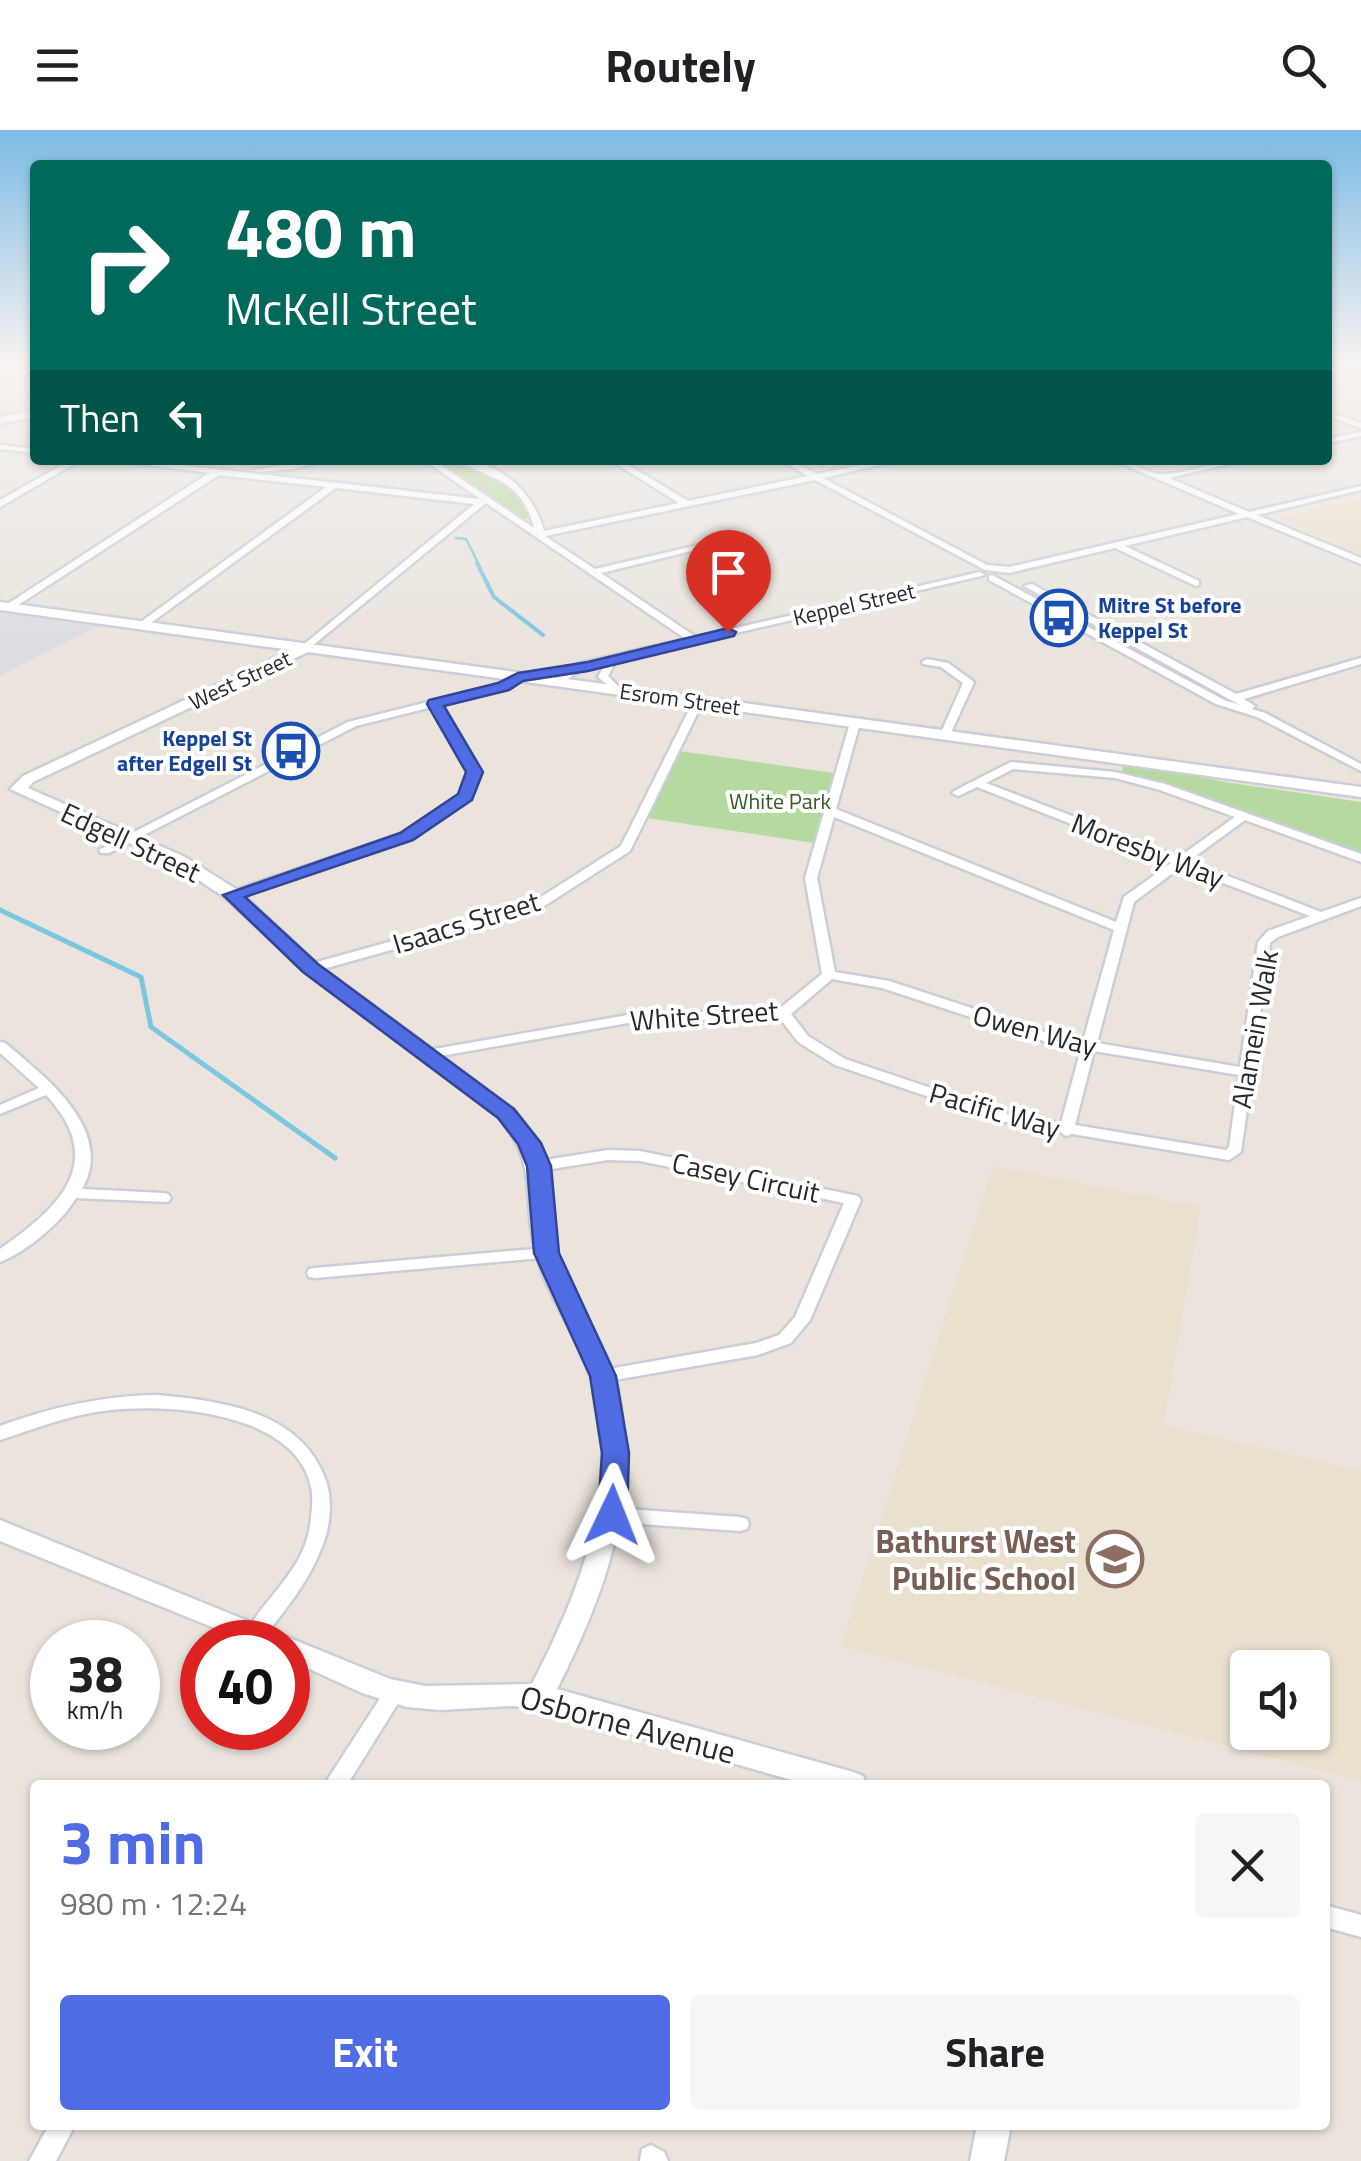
<!DOCTYPE html>
<html lang="en">
<head>
<meta charset="utf-8">
<style>
	:root { --surface:#fff; --page:#f6f6f6; --text:#202124; --muted:#757577; --accent:#4f6ce5 }
	body { margin:0; font-family:"Titillium Web",sans-serif; background:var(--page); color:var(--text); height:100vh; display:flex; flex-direction:column; font-size:38px; white-space:nowrap }
	* { box-sizing:border-box; margin:0 }
	p { font-size:32px; color:var(--muted) }
	.icon { flex:none; width:55px; height:55px; fill:none; stroke:currentColor; stroke-width:2; stroke-linecap:round; stroke-linejoin:round }
	.map { position:relative; flex:1; overflow:hidden }
	.details { position:absolute; left:30px; top:1650px; width:1300px; height:350px; display:flex; flex-direction:column; background:var(--surface); border-radius:10px; box-shadow:0 2px 8px #0004 }
	.details>* { flex:none }
	.top-card { position:absolute; left:30px; top:30px; width:1302px; height:305px; border-radius:10px; box-shadow:0 2px 8px #0004; background:#00695c; color:#fff; overflow:hidden }
	.tools { position:absolute; left:1230px; top:1520px; display:grid; gap:20px }
	.tools a { display:grid; place-items:center; width:100px; height:100px; border-radius:10px; background:var(--surface); box-shadow:0 2px 8px #0004; font-size:50px }
	.speed { position:absolute; left:30px; top:1490px; display:flex; gap:20px; font-size:50px; font-weight:700; text-align:center }
	.speed>* { display:grid; place-content:center; width:130px; height:130px; border-radius:50%; background:var(--surface); box-shadow:0 2px 8px #0004; line-height:1 }
	.speed small { font-size:25px; font-weight:400 }
	.speed .limit { border:15px solid #d22; background:#fff; color:#111 }
	.pin { position:absolute; display:grid; place-items:center; width:85px; height:85px; color:#fff; margin:-102px -42px; border-radius:50% 50% 50% 0; rotate:-45deg; box-shadow:0 0 10px #0007 }
	.pin .icon { rotate:45deg }
	.me { position:absolute; width:110px; margin:-55px; rotate:2deg; stroke-linejoin:round; filter:drop-shadow(0 0 8px #0008) }
	.turn { display:flex; align-items:center; gap:35px; height:210px; padding:0 30px; font-size:45px }
	.turn .icon { width:130px; height:130px; stroke-width:2.5 }
	.turn b { display:block; font-size:70px; line-height:85px }
	.then { display:flex; align-items:center; height:95px; padding:0 30px; background:#0003; gap:20px; font-size:38px }
	.round { display:grid; place-items:center; flex:none; width:105px; height:105px; border-radius:10px; background:var(--page) }
	.head { display:flex; align-items:center; justify-content:space-between; height:170px; padding:0 30px }
	h1 { font-size:60px; font-weight:700; line-height:75px; color:var(--accent) }
	.action { display:flex; gap:20px; margin-top:auto; padding:20px 30px }
	.action a { flex:1; height:115px; border-radius:10px; background:var(--accent); color:#fff; font-size:40px; font-weight:700; line-height:115px; text-align:center }
	.action a+a { background:var(--page); color:var(--text) }
	header { display:flex; justify-content:space-between; align-items:center; height:130px; padding:0 30px; background:var(--surface); font-size:45px; font-weight:700 }
	.map>svg:first-child { display:block }
	.industrial { fill:#dedce3 }
	.education { fill:#eae0ce; fill-rule:evenodd }
	.green { fill:#b4da9f }
	.lines { fill:none; stroke-linecap:round; stroke-linejoin:round }
	.stream-far2 { stroke:#7bc6e0; stroke-width:2.5 }
	.stream-far1 { stroke:#7bc6e0; stroke-width:4 }
	.stream { stroke:#7bc6e0; stroke-width:5 }
	.minor-casing { stroke:#cbced9; stroke-width:5 }
	.tertiary-casing { stroke:#cbced9; stroke-width:5 }
	.secondary-casing { stroke:#cbced9; stroke-width:6 }
	.minor { fill:#fff; fill-rule:evenodd }
	.tertiary { fill:#fff; fill-rule:evenodd }
	.secondary { fill:#fff; fill-rule:evenodd }
	.route { fill:#4f6ce5; stroke:#334695; stroke-width:2.5 }
	.labels { text-anchor:middle; dominant-baseline:central; stroke-width:8; stroke-linejoin:round; paint-order:stroke }
	.far-street-label { font-size:22px; fill:#292929; stroke:#fff }
	.far-transit-label { font-size:22px; font-weight:bold; fill:#164399; stroke:#fff; text-anchor:start }
	.far-park-label { font-size:22px; fill:#2f5d22; stroke:#fff }
	.street-label { font-size:28px; fill:#292929; stroke:#fff }
	.near-education-label { font-size:32px; font-weight:bold; fill:#785e54; stroke:#fff; text-anchor:end }
	.near-street-label { font-size:32px; fill:#292929; stroke:#fff }
</style>
</head>
<body>
<header><svg class="icon" aria-label="menu" viewBox="0 0 24 24"><path d="M4 6h16M4 12h16M4 18h16"/></svg>Routely<svg class="icon" aria-label="search" viewBox="0 0 24 24"><circle cx="10" cy="10" r="6"/><path d="M15 15l6 6"/></svg></header>
<div class="map">
<svg width="1361" height="2031" viewBox="0 0 1361 2031">
	<rect width="100%" height="100%" fill="#eae4dd"/>
	<!-- industrial -->
	<path class="industrial" d="M 0,482 L 98,496 L 0,546 Z"/>
	<!-- education -->
	<path class="education" d="M 1361,368 L 1361,425 L 1276,388 Z
		M 993,1036 L 1201,1077 L 1164,1295 L 1361,1341 L 1361,1651 L 841,1516 ZM 1248,1538 L 1312,1538 L 1312,1602 L 1248,1602 Z"/>
	<!-- green -->
	<path class="green" d="M 432,330 C 478,330 513,346 532,388 L 517,389 Z
		M 680,621 L 834,643 L 814,713 L 647,688 Z
		M 1124,632 L 1225,652 L 1361,672 L 1361,724 L 1121,646 Z"/>
	<g class="lines">
		<!-- stream-far2 -->
		<path class="stream-far2" d="M 456,408 L 466,409 L 479,435"/>
		<!-- stream-far1 -->
		<path class="stream-far1" d="M 477,433 L 494,467 L 543,505"/>
		<!-- stream -->
		<path class="stream" d="M 0,780 L 141,847 L 151,897 L 335,1028"/>
		<!-- minor casing -->
		<g class="minor-casing">
			<path id="minor" d="M 1361,235 L 1361,239 L 1328,246 L 1328,242 Z
				M 33,264 L 35,264 L 35,270 L 29,266 Z
				M 1328,282 L 1361,293 L 1361,298 L 1328,286 Z
				M 1361,302 L 1361,306 L 1328,313 L 1328,309 Z
				M 0,315 L 35,319 L 35,323 L 0,319 Z
				M 71,330 L 81,330 L 0,377 L 0,370 Z
				M 110,330 L 135,330 L 480,369 L 424,330 L 433,330 L 534,398 C 522,350 493,350 456,330 C 499,330 533,361 544,401 L 679,373 L 610,330 L 620,330 L 688,371 L 808,346 L 780,330 L 790,330 L 817,344 L 885,330 L 901,330 L 823,348 L 987,435 L 1009,437 L 1239,384 L 1113,330 C 1130,330 1142,341 1158,344 C 1175,347 1221,330 1245,330 L 1169,348 L 1249,382 L 1361,356 L 1361,360 L 1257,385 L 1361,428 L 1361,434 L 1247,387 L 1125,416 L 1199,451 L 1199,455 L 1196,456 L 1115,418 L 1009,443 L 985,440 L 815,350 L 545,406 L 595,439 L 712,412 L 712,416 L 601,443 L 696,507 L 980,442 L 985,445 L 616,531 L 608,546 L 622,560 L 617,563 L 598,547 L 605,534 L 584,538 L 560,554 L 551,552 L 577,534 L 686,509 L 486,373 L 306,521 L 302,520 L 302,516 L 474,374 L 336,358 L 144,498 L 138,498 L 138,494 L 326,357 L 219,345 L 12,479 L 6,479 L 6,475 L 209,343 Z
				M 316,330 L 332,330 L 292,339 L 258,342 L 254,340 Z
				M 992,445 L 1224,570 L 1240,575 L 1024,456 L 1032,454 L 1236,564 L 1361,528 L 1361,534 L 1244,569 L 1255,576 L 1252,579 L 1265,583 L 1361,634 L 1361,641 L 1257,587 L 1216,574 L 989,450 L 989,446 Z
				M 927,529 L 948,533 L 974,552 L 949,607 L 940,605 L 963,553 L 941,537 L 923,534 L 922,532 Z
				M 518,544 L 522,545 L 522,549 L 504,559 L 441,575 L 480,642 L 469,668 L 411,709 L 237,768 L 229,768 L 227,765 L 229,762 L 403,703 L 460,664 L 468,642 L 432,577 L 356,596 L 109,723 L 101,723 L 99,720 L 348,592 L 496,555 Z
				M 694,570 L 703,572 L 630,721 L 541,778 L 316,841 L 306,841 L 304,838 L 306,835 L 533,772 L 621,716 Z
				M 855,590 L 860,593 L 836,679 L 1116,792 L 1124,767 L 1171,733 L 977,657 L 958,666 L 952,663 L 954,661 L 1011,632 L 1115,642 L 1165,654 L 1361,724 L 1361,732 L 1245,690 L 1189,731 L 1321,782 L 1361,768 L 1361,776 L 1278,807 L 1270,813 L 1241,1022 L 1229,1030 L 1072,1004 L 1066,1006 L 1059,1001 L 1000,991 L 835,935 L 798,912 L 779,887 L 628,893 L 429,928 L 424,927 L 422,924 L 424,921 L 429,920 L 628,885 L 779,879 L 822,844 L 805,748 L 850,593 ZM 1013,639 L 1115,648 L 1157,659 L 1235,687 L 1179,727 L 986,653 ZM 834,687 L 1114,800 L 1083,911 L 1060,907 L 889,851 L 835,842 L 817,748 ZM 1181,737 L 1310,786 L 1268,801 L 1258,812 L 1240,937 L 1097,913 L 1134,772 ZM 832,849 L 882,858 L 1053,914 L 1081,919 L 1061,993 L 1008,984 L 845,929 L 808,906 L 791,884 ZM 1094,921 L 1239,945 L 1229,1017 L 1226,1020 L 1075,995 Z
				M 0,912 L 5,913 C 44,946 116,1000 82,1059 L 163,1063 L 168,1064 L 171,1068 L 168,1072 L 76,1068 C 62,1092 26,1122 0,1132 L 0,1119 C 59,1078 109,1032 46,965 L 0,984 L 0,975 L 39,958 L 0,923 Z
				M 608,1020 L 640,1021 L 858,1066 L 861,1070 L 810,1190 L 791,1213 L 758,1225 L 603,1252 L 597,1250 L 594,1246 L 597,1242 L 603,1240 L 756,1213 L 779,1205 L 795,1187 L 844,1073 L 640,1031 L 608,1030 L 539,1041 L 531,1036 L 539,1031 Z
				M 546,1118 L 554,1123 L 552,1127 L 315,1148 L 309,1147 L 307,1143 L 309,1139 L 315,1138 Z
				M 157,1265 C 222,1271 302,1281 326,1351 C 333,1372 330,1399 321,1419 C 308,1453 284,1481 262,1510 L 255,1512 L 248,1510 L 245,1504 C 264,1469 301,1442 309,1401 C 311,1390 313,1373 312,1362 C 301,1283 172,1273 110,1280 C 72,1284 37,1298 0,1310 L 0,1296 C 52,1277 102,1266 157,1265 Z
				M 612,1378 L 740,1387 L 747,1389 L 749,1394 L 747,1399 L 740,1401 L 612,1392 L 605,1390 L 603,1385 L 605,1380 Z
				M 395,1553 L 402,1556 L 405,1562 L 347,1655 L 324,1655 L 388,1556 Z
				M 1325,1775 L 1361,1785 L 1361,1807 L 1325,1797 Z
				M 49,1995 L 75,1995 L 56,2031 L 29,2031 Z
				M 651,2015 L 664,2022 L 668,2031 L 640,2031 L 642,2019 Z"/>
		</g>
		<!-- tertiary casing -->
		<g class="tertiary-casing">
			<path id="tertiary" d="M 0,472 L 1361,657 L 1361,667 L 308,522 L 33,652 L 28,658 L 185,727 L 239,761 L 317,834 L 513,979 C 564,1039 539,1063 558,1128 C 571,1170 600,1204 614,1245 C 620,1262 621,1280 623,1297 C 632,1393 599,1475 557,1559 L 853,1642 L 863,1646 L 867,1655 L 809,1655 L 540,1578 L 511,1576 L 440,1580 L 407,1577 L 362,1563 L 288,1529 L 288,1512 L 249,1512 L 0,1411 L 0,1390 L 390,1549 L 425,1556 L 532,1554 C 580,1461 623,1354 592,1248 C 579,1206 550,1172 538,1130 C 520,1074 542,1039 499,987 L 305,842 L 227,769 L 173,733 L 10,659 L 23,646 L 291,520 L 0,480 Z
				M 977,1995 L 1011,1995 L 1004,2031 L 970,2031 Z"/>
		</g>
		<!-- secondary casing -->
		<g class="secondary-casing">
			<path id="secondary" d="M 35,281 L 35,287 L 0,293 L 0,287 Z"/>
		</g>
		<!-- minor -->
		<use href="#minor" class="minor"/>
		<!-- tertiary -->
		<use href="#tertiary" class="tertiary"/>
		<!-- secondary -->
		<use href="#secondary" class="secondary"/>
	</g>
	<!-- sky -->
	<linearGradient id="sky" x2="0" y2="1"><stop stop-color="#7cbbe5"/><stop offset="0.45" stop-color="#f6f3f0"/><stop offset="1" stop-color="#f6f3f0" stop-opacity="0"/></linearGradient>
	<rect width="1361" height="516" fill="url(#sky)"/>
	<!-- route -->
	<path class="route" d="M 728,498 L 736,502 L 734,506 L 588,541 L 523,551 L 509,560 L 444,576 L 483,642 L 472,670 L 413,710 L 245,767 L 318,834 L 514,979 L 541,1013 L 551,1036 L 559,1123 L 616,1246 L 629,1323 L 627,1385 L 623,1393 L 612,1396 L 602,1393 L 598,1385 L 602,1323 L 590,1246 L 534,1123 L 527,1036 L 518,1014 L 498,988 L 303,842 L 223,765 L 400,703 L 458,664 L 466,642 L 427,574 L 429,570 L 498,553 L 518,543 L 588,532 Z"/>
	<!-- icons -->
	<defs>
		<g id="bus-ring" transform="scale(2.875)"><circle r="9.5" fill="#fff" stroke="#1a4fb4" stroke-width="1.5"/><path d="M-5-6H5V4H4V6H2V4H-2V6H-4V4H-5ZM-3.5-4V0h7V-4ZM-3.5 1.2v1.5H-2V1.2ZM2 1.2v1.5H3.5V1.2Z" fill="#1a4fb4"/></g>
		<g id="school-ring" transform="scale(2.875)"><circle r="9.5" fill="#fff" stroke="#8d6e63" stroke-width="1.5"/><path d="M0-5L7-2L0 1L-7-2ZM-4 1L0 2.5L4 1V4Q0 6-4 4Z" fill="#8d6e63"/></g>
	</defs>
	<g fill-rule="evenodd">
		<use href="#bus-ring" x="1059" y="488"/>
		<use href="#bus-ring" x="291" y="621"/>
		<use href="#school-ring" x="1115" y="1429"/>
	</g>
	<g class="labels">
		<!-- far-street labels -->
		<g class="far-street-label">
			<text transform="translate(854 474) rotate(-13)">Keppel Street</text>
			<text transform="translate(240 550) rotate(-25)">West Street</text>
			<text transform="translate(680 569) rotate(8)">Esrom Street</text>
		</g>
		<!-- far-transit labels -->
		<g class="far-transit-label">
			<text x="1098" y="475">Mitre St before<tspan x="1098" dy="25">Keppel St</tspan></text>
			<text x="252" y="608" text-anchor="end">Keppel St<tspan x="252" dy="25">after Edgell St</tspan></text>
		</g>
		<!-- far-park labels -->
		<g class="far-park-label">
			<text x="780" y="671">White Park</text>
		</g>
		<!-- street labels -->
		<g class="street-label">
			<text transform="translate(131 712) rotate(25)">Edgell Street</text>
			<text transform="translate(1148 720) rotate(21)">Moresby Way</text>
			<text transform="translate(466 792) rotate(-17)">Isaacs Street</text>
			<text transform="translate(704 885) rotate(-4)">White Street</text>
			<text transform="translate(1254 899) rotate(-80)">Alamein Walk</text>
			<text transform="translate(1035 900) rotate(15)">Owen Way</text>
			<text transform="translate(995 980) rotate(16)">Pacific Way</text>
			<text transform="translate(746 1047) rotate(12)">Casey Circuit</text>
		</g>
		<!-- near-education labels -->
		<g class="near-education-label">
			<text x="1076" y="1411">Bathurst West<tspan x="1076" dy="37">Public School</tspan></text>
		</g>
		<!-- near-street labels -->
		<g class="near-street-label">
			<text transform="translate(628 1594) rotate(15)">Osborne Avenue</text>
		</g>
	</g>
</svg>
<div class="tools">
<a><svg class="icon" aria-label="sound" viewBox="0 0 24 24"><path d="M4 9h4l5-4v14l-5-4H4zM17 9q2 3 0 6"/></svg></a>
</div>
<div class="speed"><div>38<small>km/h</small></div><div class="limit">40</div></div>
<div class="pin" style="left:728px;top:502px;background:#d93025"><svg class="icon" aria-label="arrive" viewBox="0 0 24 24"><path d="M6 21V4h12l-3 4 3 4H6"/></svg></div>
<svg class="me" style="left:612px;top:1385px" viewBox="-20 -20 40 40"><path d="M0-17L14 15 0 8-14 15z" fill="#4f6ce5" stroke="#fff" stroke-width="4"/></svg>
<div class="top-card">
<div class="turn"><svg class="icon" aria-label="right" viewBox="0 0 24 24"><path d="M7 20v-9h11M14 6l5 5-5 5"/></svg><div><b>480 m</b>McKell Street</div></div>
<div class="then">Then<svg class="icon" aria-label="left" viewBox="0 0 24 24"><path d="M17 20v-9H6M10 6l-5 5 5 5"/></svg></div>
</div>
<section class="details">
<div class="head"><div><h1>3 min</h1><p>980 m · 12:24</p></div><a class="round"><svg class="icon" aria-label="close" viewBox="0 0 24 24"><path d="M6 6l12 12M18 6L6 18"/></svg></a></div>
<div class="action"><a>Exit</a><a>Share</a></div>
</section>
</div>
</body>
</html>
